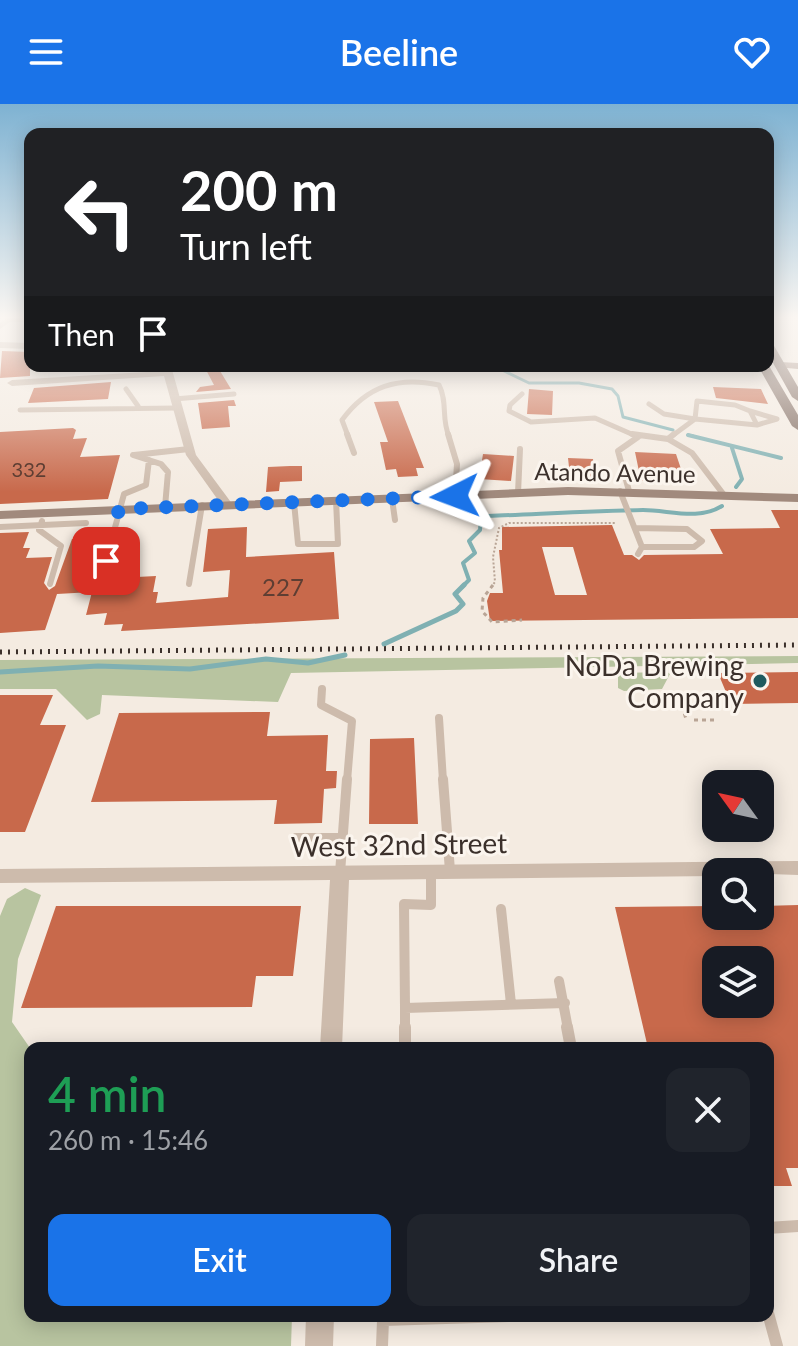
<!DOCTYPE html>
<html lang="en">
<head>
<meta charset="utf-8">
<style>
	:root { --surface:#171b24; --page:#20242c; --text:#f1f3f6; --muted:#9ea1a6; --accent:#1a73e8 }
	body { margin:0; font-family:Lato,sans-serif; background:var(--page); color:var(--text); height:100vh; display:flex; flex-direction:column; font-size:30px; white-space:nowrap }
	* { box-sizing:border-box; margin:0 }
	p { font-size:26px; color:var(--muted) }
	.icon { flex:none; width:44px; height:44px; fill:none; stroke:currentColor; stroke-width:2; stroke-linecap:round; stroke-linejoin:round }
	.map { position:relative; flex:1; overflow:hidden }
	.side { position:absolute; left:24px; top:938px; width:750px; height:280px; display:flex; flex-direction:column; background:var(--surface); border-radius:16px; box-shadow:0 4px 20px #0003 }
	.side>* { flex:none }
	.hud { position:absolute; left:24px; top:24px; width:750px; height:244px; border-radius:16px; box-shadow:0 4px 20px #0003; background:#202124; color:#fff; overflow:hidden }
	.needle { width:52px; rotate:303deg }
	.fabs { position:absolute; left:702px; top:666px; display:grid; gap:16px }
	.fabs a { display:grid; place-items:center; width:72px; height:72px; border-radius:16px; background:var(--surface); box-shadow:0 4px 20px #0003; font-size:40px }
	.pin { position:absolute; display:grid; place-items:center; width:68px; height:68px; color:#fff; margin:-34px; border-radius:16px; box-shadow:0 4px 12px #0006 }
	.me { position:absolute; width:88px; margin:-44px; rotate:267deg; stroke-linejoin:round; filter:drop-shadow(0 0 6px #0008) }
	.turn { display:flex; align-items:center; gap:28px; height:168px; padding:0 24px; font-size:36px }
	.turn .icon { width:104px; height:104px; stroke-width:2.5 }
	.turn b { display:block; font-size:56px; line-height:68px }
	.then { display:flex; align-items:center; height:76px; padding:0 24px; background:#0003; gap:16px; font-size:30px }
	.round { display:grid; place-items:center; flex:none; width:84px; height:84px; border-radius:16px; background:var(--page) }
	.head { display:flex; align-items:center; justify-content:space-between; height:136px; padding:0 24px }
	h1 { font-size:48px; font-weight:600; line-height:60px; color:#1e9e55 }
	.cta { display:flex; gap:16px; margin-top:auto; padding:16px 24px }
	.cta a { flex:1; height:92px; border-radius:16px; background:var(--accent); color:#fff; font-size:32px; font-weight:600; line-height:92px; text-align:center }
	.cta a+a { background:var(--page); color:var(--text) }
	header { display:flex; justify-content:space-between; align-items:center; height:104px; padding:0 24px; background:var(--accent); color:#fff; font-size:36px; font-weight:600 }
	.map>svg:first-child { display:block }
	.green { fill:#b8c4a0 }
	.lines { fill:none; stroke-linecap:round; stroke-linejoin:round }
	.stream-far2 { stroke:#7fb0b2; stroke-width:3 }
	.stream-far1 { stroke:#7fb0b2; stroke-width:4 }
	.stream { stroke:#7fb0b2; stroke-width:5 }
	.building { fill:#c8694b; fill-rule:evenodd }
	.path-far1 { stroke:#b9a596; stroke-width:2; stroke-dasharray:2 2; stroke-linecap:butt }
	.path { stroke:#b9a596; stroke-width:3; stroke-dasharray:4 4; stroke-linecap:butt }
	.lane-far4 { stroke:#cdbbac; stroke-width:5 }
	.lane-far3 { stroke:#cdbbac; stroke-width:6 }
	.lane-far2 { stroke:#cdbbac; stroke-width:8 }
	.lane-far1 { stroke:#cdbbac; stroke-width:10 }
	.lane { stroke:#cdbbac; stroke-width:12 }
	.street { fill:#cdbbac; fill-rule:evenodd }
	.secondary { fill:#a18a7d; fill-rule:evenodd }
	.primary { fill:#7d675c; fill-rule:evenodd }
	.rail { stroke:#3b302b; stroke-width:5; stroke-dasharray:2 6; stroke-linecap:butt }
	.route { stroke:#1a73e8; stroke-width:14; stroke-dasharray:0 25.2 }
	.poi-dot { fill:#1f5a5e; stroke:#fbf5ee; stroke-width:3 }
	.labels { text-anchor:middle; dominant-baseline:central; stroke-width:6; stroke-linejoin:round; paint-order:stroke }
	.far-number-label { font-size:20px; fill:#5e3e33 }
	.far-street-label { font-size:24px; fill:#3b302b; stroke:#fbf5ee }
	.number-label { font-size:24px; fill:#5e3e33 }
	.poi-label { font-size:28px; fill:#3b302b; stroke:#fbf5ee; text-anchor:end }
	.street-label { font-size:28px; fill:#3b302b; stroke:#fbf5ee }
</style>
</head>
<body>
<header><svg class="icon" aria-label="menu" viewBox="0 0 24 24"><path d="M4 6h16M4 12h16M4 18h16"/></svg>Beeline<svg class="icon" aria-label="heart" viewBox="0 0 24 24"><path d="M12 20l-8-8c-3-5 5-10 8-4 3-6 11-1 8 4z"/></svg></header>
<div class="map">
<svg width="798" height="1242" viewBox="0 0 798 1242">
	<rect width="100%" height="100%" fill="#f4ebe1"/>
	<!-- green -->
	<path class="green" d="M 798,552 L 798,559 L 291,569 L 278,598 L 102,591 L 100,610 L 87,616 L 56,585 L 0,585 L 0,556 Z
		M 667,568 L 670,570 L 662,585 L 624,587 L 618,584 L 618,569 Z
		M 25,784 L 41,791 L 18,855 L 12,918 L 30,944 L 30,1212 L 292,1212 L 291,1242 L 0,1242 L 0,812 L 7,795 Z"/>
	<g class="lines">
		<!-- stream-far2 -->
		<path class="stream-far2" d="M 494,262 L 529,279 L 579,279 L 612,285 L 618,292 L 623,313 L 673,326
			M 688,331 L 693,332"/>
		<!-- stream-far1 -->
		<path class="stream-far1" d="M 688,331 L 781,354
			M 732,344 L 742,375 L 736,383
			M 462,483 L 469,476 L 463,459 L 475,449 L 469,437 L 480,426 L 481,415 L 488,412 C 540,410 592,407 643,406 C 669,406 698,417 722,402"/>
		<!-- stream -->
		<path class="stream" d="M 384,540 L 456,507 L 463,500 L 455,490 L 464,481
			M 0,568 L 98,562 L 190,565 L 266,555 L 308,559 L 345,551"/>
	</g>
	<!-- building -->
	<path class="building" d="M 2,247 L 30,248 L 30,272 L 0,274 Z
		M 204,262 L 217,262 L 231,285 L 196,288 L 200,283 L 214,281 Z
		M 111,278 L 108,295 L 28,299 L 34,284 Z
		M 713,283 L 761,285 L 768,300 L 716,294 Z
		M 529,285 L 553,287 L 552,311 L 527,310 Z
		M 234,296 L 236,302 L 228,302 L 230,323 L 202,325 L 198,299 Z
		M 398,297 L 424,364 L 416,364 L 418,372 L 398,373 L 396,365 L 386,366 L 380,338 L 388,338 L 374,298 Z
		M 73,324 L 76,326 L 73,335 L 87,334 L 80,353 L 120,351 L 108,395 L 0,400 L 0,328 Z
		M 635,348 L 676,350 L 683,371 L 659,370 L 661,377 L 641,377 Z
		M 483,350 L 514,352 L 511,377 L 479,375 Z
		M 568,354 L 593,355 L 595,373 L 570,372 Z
		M 290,362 L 302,362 L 302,377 L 280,378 L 279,387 L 266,388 L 268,363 Z
		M 771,406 L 798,406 L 798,514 L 490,517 L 487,497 L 490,489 L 503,489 L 499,446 L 502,446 L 502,423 L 612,421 L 624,451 L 632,451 L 639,456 L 644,451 L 723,450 L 710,425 L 780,424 ZM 542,443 L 573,443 L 587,491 L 555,491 Z
		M 247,423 L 246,453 L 334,448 L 339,515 L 121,527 L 123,520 L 104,521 L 107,509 L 86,511 L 92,488 L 57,490 L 45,526 L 0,529 L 0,429 L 29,428 L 23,444 L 30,444 L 26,454 L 52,453 L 44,479 L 49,486 L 55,482 L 72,435 L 92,435 L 79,476 L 156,472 L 153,488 L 158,488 L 156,499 L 228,493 L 230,466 L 203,468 L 208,425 Z
		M 798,568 L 798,599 L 731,600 L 718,569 Z
		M 0,591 L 53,591 L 40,621 L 66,621 L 25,728 L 0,728 Z
		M 270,608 L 267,632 L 328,631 L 326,667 L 337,667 L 336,684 L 324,685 L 322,719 L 274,720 L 277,696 L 91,698 L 119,609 Z
		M 414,634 L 418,720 L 369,720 L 370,635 Z
		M 798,801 L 798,1064 L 786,1064 L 792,1082 L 768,1082 L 768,944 L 648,944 L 615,803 L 716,802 L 716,812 L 760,812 L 760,802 ZM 716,856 L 760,856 L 760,900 L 716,900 Z
		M 56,802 L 301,802 L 293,872 L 256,872 L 252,903 L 21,904 Z"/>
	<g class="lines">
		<!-- path-far1 -->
		<path class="path-far1" d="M 491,483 L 495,478 L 493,453 L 499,424 L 509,419 L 615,419"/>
		<!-- path -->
		<path class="path" d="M 493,481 L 483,494 L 482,507 L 492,518 L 522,516
			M 682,602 L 686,615
			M 694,616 L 718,616"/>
		<!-- lane-far4 -->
		<path class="lane-far4" d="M 9,215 L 30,216
			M 0,222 L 11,214
			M 126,285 L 138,302
			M 522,290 L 510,301 L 509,307 L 531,318 L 595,314 L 636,332
			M 174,295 L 234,290
			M 649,300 L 664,310 L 695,315 L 697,297 L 735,301 L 750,307
			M 20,306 L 176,304
			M 750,307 L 777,315 L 757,321 Z
			M 348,332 L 342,316 C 367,282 398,272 439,281 C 448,298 441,315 449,332
			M 672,332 L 695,315 L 757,321"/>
		<!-- lane-far3 -->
		<path class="lane-far3" d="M 347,330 L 354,349
			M 448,330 L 457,360 L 455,392
			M 632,330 L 668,335
			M 674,330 L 668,335 L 692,349 L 724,391
			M 133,351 L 161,360 L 168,368 L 165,403
			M 134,351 L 189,345
			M 620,387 L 642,443
			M 629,387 L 618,347 L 638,333
			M 518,389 L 520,345
			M 392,395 L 395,416
			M 294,398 L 298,440 L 338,440 L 336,396
			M 42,417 L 39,426 L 61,442 L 50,480
			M 0,423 L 86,419
			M 635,424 L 687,425 L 702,437 L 694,443 L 642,443 L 638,450
			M 106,457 L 124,390 L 146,381 L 149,356
			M 189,480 L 202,401"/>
		<!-- lane-far2 -->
		<path class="lane-far2" d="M 322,585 L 321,601 L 352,617 L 347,677
			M 439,614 L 443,677"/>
		<!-- lane-far1 -->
		<path class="lane-far1" d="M 443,675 L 450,767
			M 296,734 L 342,734
			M 431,768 L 431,801 L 404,800 L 405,904 L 565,899
			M 340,769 L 347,675
			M 501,805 L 511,900
			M 559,877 L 568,925
			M 405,904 L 405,925"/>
		<!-- lane -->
		<path class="lane" d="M 405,923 L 405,944
			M 567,923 L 571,944
			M 768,1124 L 798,1122
			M 768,1209 L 777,1242
			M 382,1242 L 383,1216 L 509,1212"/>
		<!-- street -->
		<path class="street" d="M 0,238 L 30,239 L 30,245 L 0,244 Z
			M 161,262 L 171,262 L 196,351 L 233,401 L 231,403 L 223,403 L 186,351 L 164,272 L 12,282 L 7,279 L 12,276 L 163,267 Z
			M 798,757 L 798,771 L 716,768 L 716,772 L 349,776 L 342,944 L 320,944 L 330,776 L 0,779 L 0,765 Z
			M 306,1212 L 334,1212 L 333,1242 L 305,1242 Z"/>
		<!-- secondary -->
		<path class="secondary" d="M 780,258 L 798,259 L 798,265 L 776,263 L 776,259 Z
			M 568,383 L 798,390 L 798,398 L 568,391 L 0,415 L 0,407 Z"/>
		<!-- primary -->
		<path class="primary" d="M 768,237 L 773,240 L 798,283 L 798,297 L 792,293 L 768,250 Z
			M 768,260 L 798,311 L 798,326 L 792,322 L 758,262 Z"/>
		<!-- rail -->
		<path class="rail" d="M 0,548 L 798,541"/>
	</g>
	<!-- sky -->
	<linearGradient id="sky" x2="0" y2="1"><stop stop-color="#7eb2d2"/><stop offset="0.55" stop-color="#faf6f2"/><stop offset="1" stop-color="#faf6f2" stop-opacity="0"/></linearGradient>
	<rect width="798" height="388" fill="url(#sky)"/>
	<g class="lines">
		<!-- route -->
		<path class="route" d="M 106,457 L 119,405 L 455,392"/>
	</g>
	<!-- markers -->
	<circle class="poi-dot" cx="760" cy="577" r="8"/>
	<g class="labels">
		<!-- far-number labels -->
		<g class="far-number-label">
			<text x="29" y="365">332</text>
		</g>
		<!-- far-street labels -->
		<g class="far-street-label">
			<text transform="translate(615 368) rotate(1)">Atando Avenue</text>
		</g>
		<!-- number labels -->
		<g class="number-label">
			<text x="283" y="482">227</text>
		</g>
		<!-- poi labels -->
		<g class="poi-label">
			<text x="744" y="561">NoDa Brewing<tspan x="744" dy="32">Company</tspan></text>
		</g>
		<!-- street labels -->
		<g class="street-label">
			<text transform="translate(399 740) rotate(-1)">West 32nd Street</text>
		</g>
	</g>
</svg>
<div class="fabs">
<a><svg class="needle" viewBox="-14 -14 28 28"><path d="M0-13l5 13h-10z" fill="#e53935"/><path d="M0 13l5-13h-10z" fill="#9ea1a6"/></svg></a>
<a><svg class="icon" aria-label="search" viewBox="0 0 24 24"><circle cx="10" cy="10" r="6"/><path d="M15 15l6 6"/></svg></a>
<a><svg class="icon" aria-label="layers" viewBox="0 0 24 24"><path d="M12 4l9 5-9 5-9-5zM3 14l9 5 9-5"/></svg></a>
</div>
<div class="pin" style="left:106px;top:457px;background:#d93025"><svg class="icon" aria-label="arrive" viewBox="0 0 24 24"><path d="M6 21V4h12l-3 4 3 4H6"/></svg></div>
<svg class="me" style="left:455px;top:392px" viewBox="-20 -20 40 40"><path d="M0-17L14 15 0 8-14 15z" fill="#1a73e8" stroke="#fff" stroke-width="4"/></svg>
<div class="hud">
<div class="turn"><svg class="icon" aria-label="left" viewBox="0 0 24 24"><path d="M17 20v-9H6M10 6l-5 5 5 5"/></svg><div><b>200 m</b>Turn left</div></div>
<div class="then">Then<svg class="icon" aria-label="arrive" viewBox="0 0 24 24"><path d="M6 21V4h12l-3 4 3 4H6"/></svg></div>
</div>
<section class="side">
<div class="head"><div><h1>4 min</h1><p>260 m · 15:46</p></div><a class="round"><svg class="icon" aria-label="close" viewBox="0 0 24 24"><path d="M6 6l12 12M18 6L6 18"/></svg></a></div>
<div class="cta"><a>Exit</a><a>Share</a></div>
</section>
</div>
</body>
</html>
